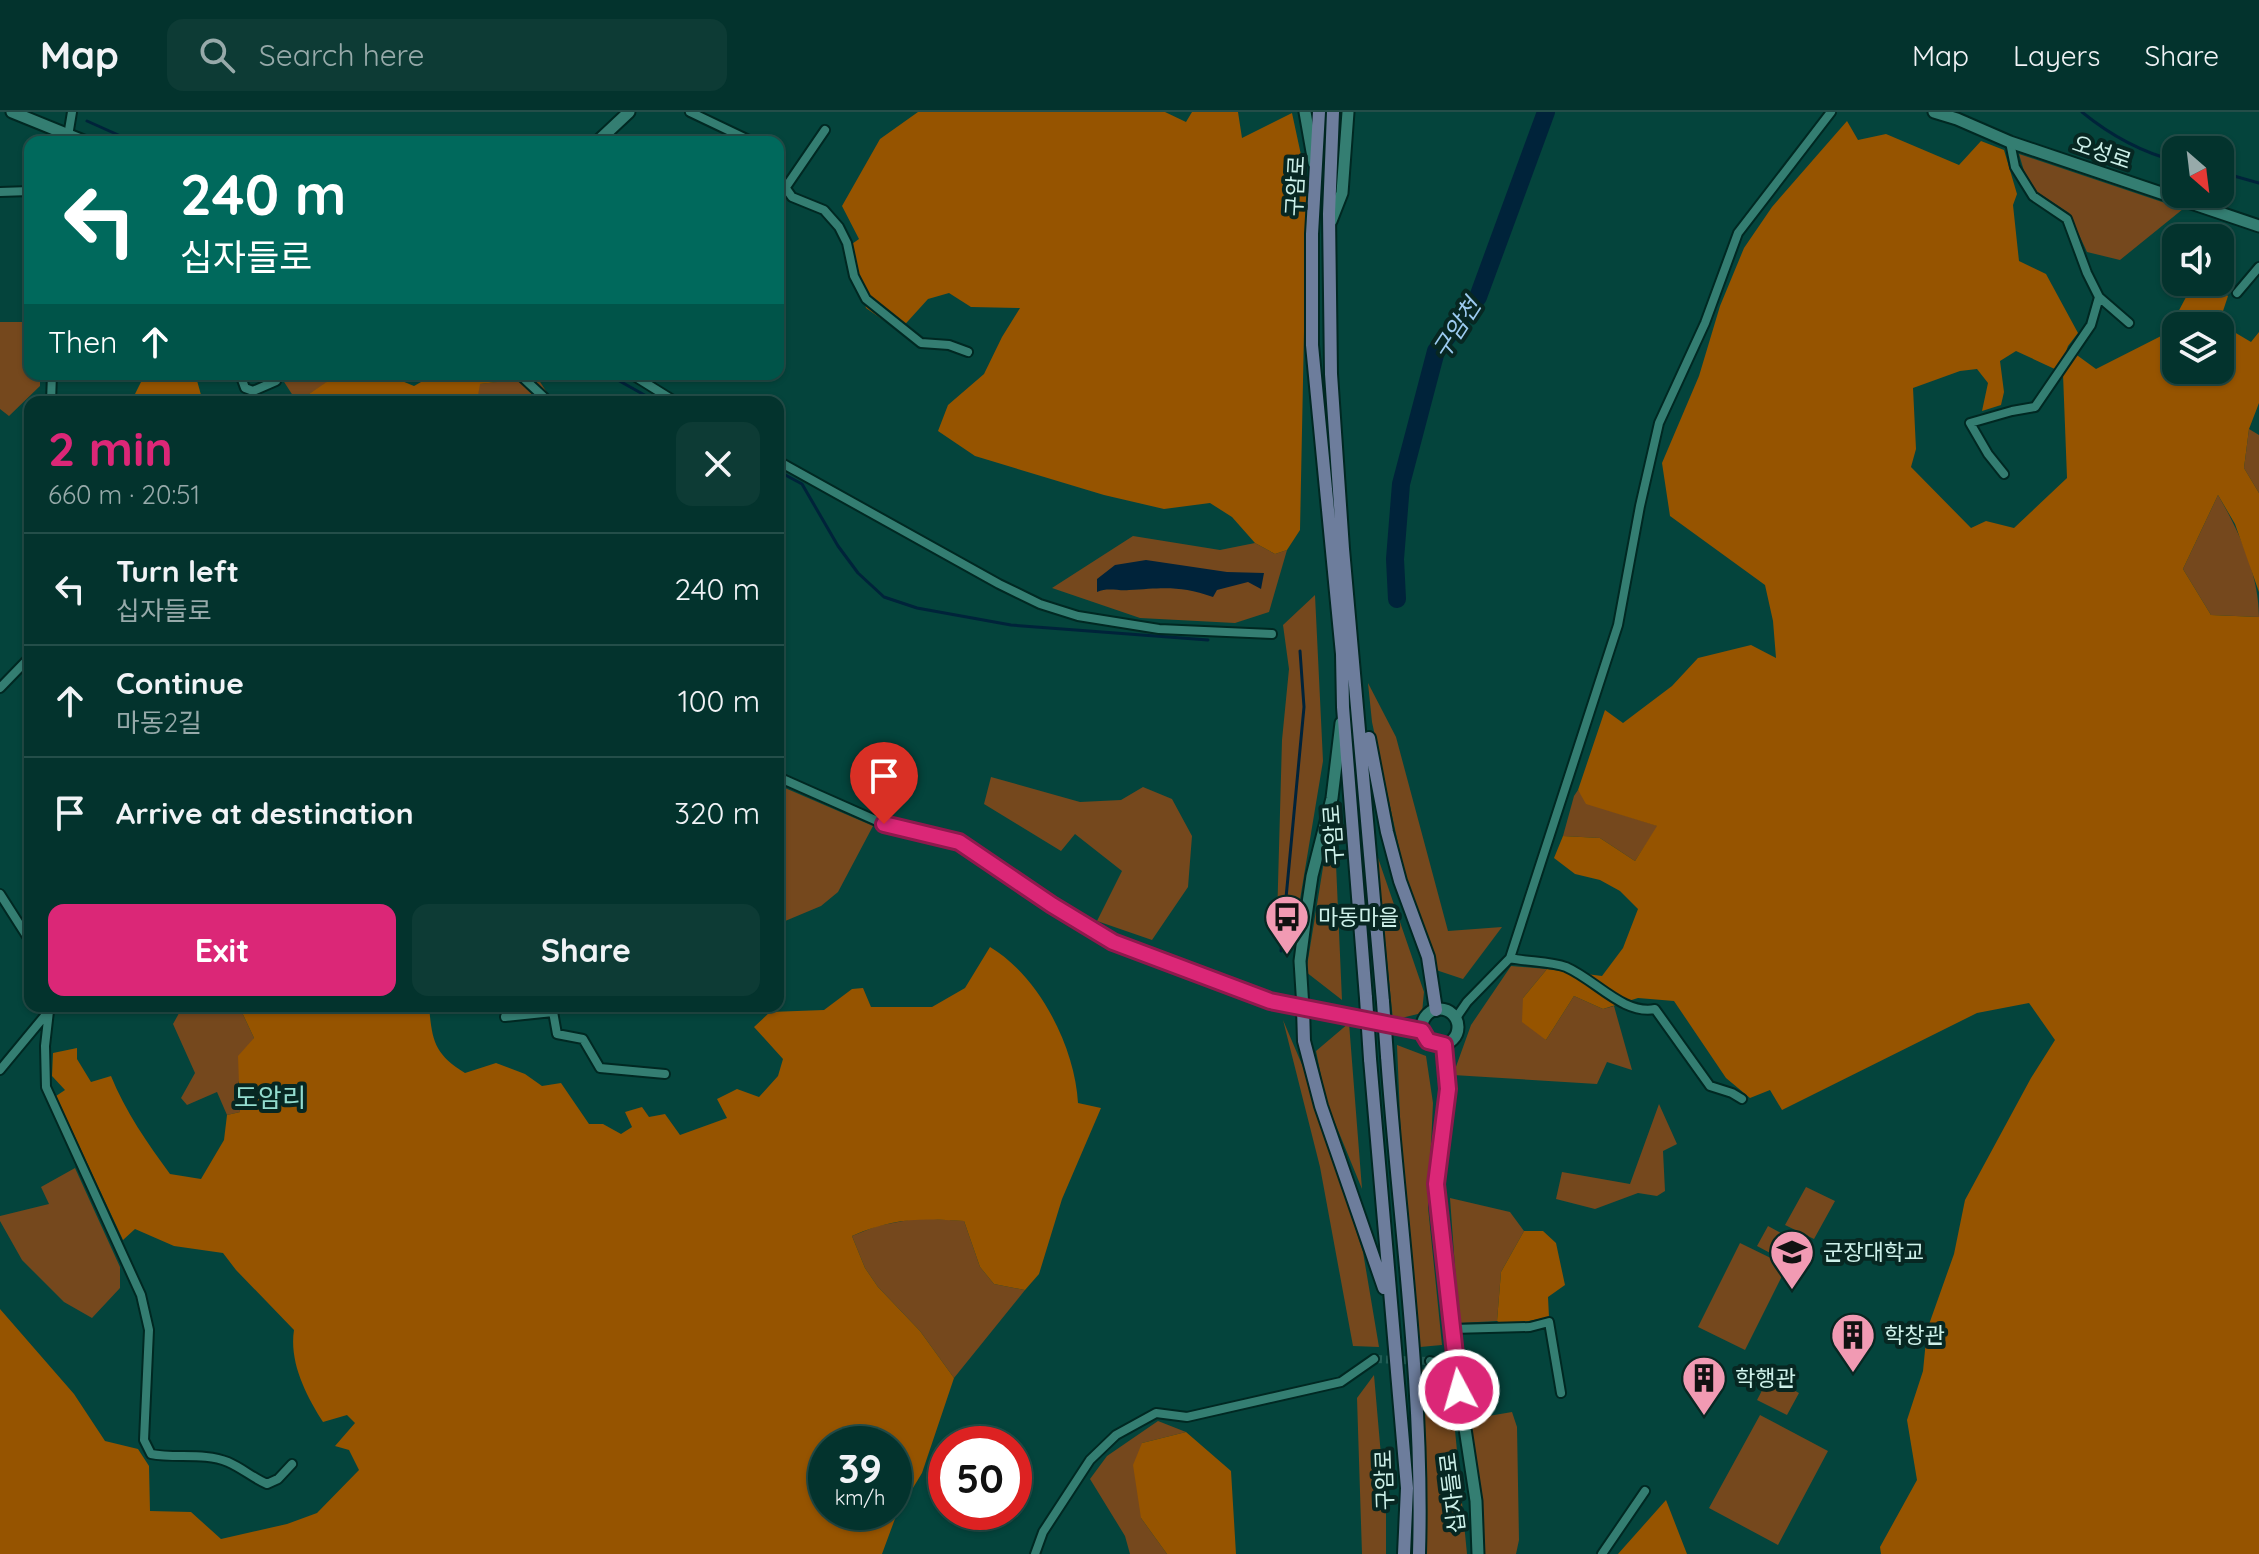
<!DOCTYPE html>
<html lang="en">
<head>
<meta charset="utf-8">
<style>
	:root { --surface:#03332d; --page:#0d3b35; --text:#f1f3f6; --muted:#97aaaa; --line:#244e49; --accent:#db2777 }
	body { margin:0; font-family:Quicksand,"Noto Sans KR",sans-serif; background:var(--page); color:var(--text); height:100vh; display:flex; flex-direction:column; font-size:30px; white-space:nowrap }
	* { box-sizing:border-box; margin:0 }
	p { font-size:26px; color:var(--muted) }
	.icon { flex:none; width:44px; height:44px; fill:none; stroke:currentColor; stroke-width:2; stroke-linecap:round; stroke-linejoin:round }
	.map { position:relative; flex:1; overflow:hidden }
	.details { position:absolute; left:24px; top:284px; width:760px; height:616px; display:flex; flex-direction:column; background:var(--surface); border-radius:16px; box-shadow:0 2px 6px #0004,0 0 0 2px var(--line) }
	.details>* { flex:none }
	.hud { position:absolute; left:24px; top:24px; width:760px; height:244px; border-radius:16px; box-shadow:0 2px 6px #0004,0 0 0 2px var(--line); background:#00695c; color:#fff; overflow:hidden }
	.needle { width:52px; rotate:152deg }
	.tools { position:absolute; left:2162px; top:24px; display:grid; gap:16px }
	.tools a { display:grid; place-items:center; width:72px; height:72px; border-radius:16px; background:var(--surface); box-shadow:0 2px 6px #0004,0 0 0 2px var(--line); font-size:40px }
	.speed { position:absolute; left:808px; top:1314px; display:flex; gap:16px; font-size:40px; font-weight:700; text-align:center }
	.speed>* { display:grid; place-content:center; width:104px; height:104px; border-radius:50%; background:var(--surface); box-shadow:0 2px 6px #0004,0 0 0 2px var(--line); line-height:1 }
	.speed small { font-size:20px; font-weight:400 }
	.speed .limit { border:12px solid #d22; background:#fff; color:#111 }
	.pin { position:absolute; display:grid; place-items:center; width:68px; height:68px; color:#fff; margin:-82px -34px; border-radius:50% 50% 50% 0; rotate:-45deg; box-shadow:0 0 8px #0007 }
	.pin .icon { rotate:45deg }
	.me { position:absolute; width:88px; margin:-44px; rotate:354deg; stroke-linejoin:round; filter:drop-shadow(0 0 6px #0008) }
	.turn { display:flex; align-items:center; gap:28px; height:168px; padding:0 24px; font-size:36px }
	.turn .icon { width:104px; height:104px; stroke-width:2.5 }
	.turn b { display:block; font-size:56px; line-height:68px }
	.then { display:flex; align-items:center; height:76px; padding:0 24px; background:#0003; gap:16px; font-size:30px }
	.round { display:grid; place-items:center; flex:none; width:84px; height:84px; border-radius:16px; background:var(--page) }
	.head { display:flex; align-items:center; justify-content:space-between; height:136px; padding:0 24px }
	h1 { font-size:48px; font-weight:700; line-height:60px; color:var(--accent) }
	.primary-button { display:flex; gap:16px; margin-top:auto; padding:16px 24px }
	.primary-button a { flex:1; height:92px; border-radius:16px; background:var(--accent); color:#fff; font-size:32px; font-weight:700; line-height:92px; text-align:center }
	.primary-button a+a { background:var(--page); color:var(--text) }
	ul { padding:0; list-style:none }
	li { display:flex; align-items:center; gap:24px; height:112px; padding:0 24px; border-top:2px solid var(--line) }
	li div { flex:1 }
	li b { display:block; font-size:30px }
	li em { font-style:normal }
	header { display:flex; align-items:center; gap:48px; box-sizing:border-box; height:112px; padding:0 40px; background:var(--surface); border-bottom:2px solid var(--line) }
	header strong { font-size:38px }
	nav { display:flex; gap:44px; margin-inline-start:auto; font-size:28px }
	.search { width:560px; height:72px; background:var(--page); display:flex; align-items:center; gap:20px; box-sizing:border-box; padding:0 28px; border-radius:16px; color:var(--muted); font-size:30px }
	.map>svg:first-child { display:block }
	.green { fill:#75481d }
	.forest { fill:#965400; fill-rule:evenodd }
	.water { fill:#00233a }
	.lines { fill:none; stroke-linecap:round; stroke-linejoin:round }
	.stream { stroke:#00233a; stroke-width:3 }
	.river { stroke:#00233a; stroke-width:18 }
	.street-tunnel { stroke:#225e56; stroke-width:8; stroke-dasharray:8 4; stroke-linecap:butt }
	.street-casing { stroke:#002822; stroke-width:12 }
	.secondary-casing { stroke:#002822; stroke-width:15 }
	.primary-casing { stroke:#002822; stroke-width:16 }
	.street { stroke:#347e72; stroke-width:8 }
	.secondary { stroke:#347e72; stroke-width:11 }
	.primary { stroke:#6d7d9c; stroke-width:12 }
	.primary-bridge-casing { stroke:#002822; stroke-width:16; stroke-linecap:butt }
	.primary-bridge { stroke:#6d7d9c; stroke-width:12 }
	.route-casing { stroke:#8e194d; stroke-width:20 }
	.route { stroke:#db2777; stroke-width:14 }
	.labels { text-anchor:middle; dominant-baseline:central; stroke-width:8; stroke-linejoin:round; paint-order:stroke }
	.street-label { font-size:22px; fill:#cef1ea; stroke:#072722 }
	.poi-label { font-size:22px; fill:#cef1ea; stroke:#072722; text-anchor:start }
	.water-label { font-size:24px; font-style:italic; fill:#9ccbf0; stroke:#072722 }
	.quarter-label { font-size:26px; fill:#93dcce; stroke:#072722 }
</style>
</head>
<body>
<header>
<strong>Map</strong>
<div class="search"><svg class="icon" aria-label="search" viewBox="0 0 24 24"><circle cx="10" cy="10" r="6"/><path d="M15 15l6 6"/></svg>Search here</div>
<nav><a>Map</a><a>Layers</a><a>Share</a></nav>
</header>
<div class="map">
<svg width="2259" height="1442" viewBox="0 0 2259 1442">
	<rect width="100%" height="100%" fill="#04443c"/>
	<!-- green -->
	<path class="green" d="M 2019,42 L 2183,97 L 2120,148 L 2087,140 L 2069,101 L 2037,80 L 2024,59 Z
		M 0,210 L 30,210 L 30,262 L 40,262 L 40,274 L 9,304 L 0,297 Z
		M 279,262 L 332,262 L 332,267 L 297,290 Z
		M 535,262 L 553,290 L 477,290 L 479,272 L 514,268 Z
		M 2249,317 L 2259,323 L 2259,381 L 2244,356 Z
		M 2218,383 C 2239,419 2259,463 2259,505 L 2211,503 L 2183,457 Z
		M 1133,424 L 1220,438 L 1255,431 L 1275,442 L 1287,438 L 1269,500 L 1235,511 L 1140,506 L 1052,476 Z
		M 1315,483 L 1323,649 L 1292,836 L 1277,808 L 1282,628 L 1289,557 L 1283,513 Z
		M 1368,571 L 1396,625 L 1448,819 L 1502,815 L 1463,867 L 1436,858 L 1404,759 L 1372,610 Z
		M 991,665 L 1080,690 L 1121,688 L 1143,675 L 1172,687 L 1192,724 L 1188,775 L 1152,828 L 1097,809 L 1122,759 L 1075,722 L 1061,739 L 984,692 Z
		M 778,673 L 873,714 L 838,780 L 821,794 L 778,812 Z
		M 1578,678 L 1589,692 L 1658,714 L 1635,749 L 1600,726 L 1563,724 L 1574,684 Z
		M 1326,737 L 1336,752 L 1342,888 L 1306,860 Z
		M 1376,740 L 1424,880 L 1422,901 L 1393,908 Z
		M 1511,854 L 1547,857 L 1523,886 L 1546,928 L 1574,884 L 1603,897 L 1614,894 L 1632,958 L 1607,950 L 1597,972 L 1453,963 L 1471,913 Z
		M 183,894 L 239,894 L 254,926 L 238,972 L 240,1000 L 227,1003 L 217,980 L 187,993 L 181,986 L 195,961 L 173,912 Z
		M 1283,908 L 1303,955 L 1363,1140 L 1379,1235 L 1353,1234 L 1320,1055 Z
		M 1349,911 L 1362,1077 L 1326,989 L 1316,939 Z
		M 1397,933 L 1426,944 L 1433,991 L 1428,1095 L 1442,1233 L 1420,1235 L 1401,1028 Z
		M 1659,992 L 1677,1032 L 1663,1039 L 1665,1079 L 1657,1084 L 1638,1081 L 1595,1097 L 1556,1087 L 1562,1060 L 1630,1072 Z
		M 75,1056 L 120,1155 L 120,1176 L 92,1206 L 64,1190 L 22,1148 L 0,1109 L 0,1104 L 49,1092 L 41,1075 Z
		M 1806,1075 L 1835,1089 L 1814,1127 L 1785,1113 Z
		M 1450,1086 L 1510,1100 L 1524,1119 L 1501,1160 L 1497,1209 L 1459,1211 Z
		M 919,1106 L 964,1109 L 980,1155 L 994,1172 L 1025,1178 L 954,1266 L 920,1219 L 878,1175 L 865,1156 L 852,1124 L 877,1114 Z
		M 1768,1114 L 1801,1132 L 1791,1152 L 1757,1134 Z
		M 1740,1131 L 1787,1154 L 1745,1238 L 1698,1215 Z
		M 1422,1257 L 1451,1277 L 1467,1442 L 1426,1442 Z
		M 1374,1263 L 1386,1401 L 1386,1442 L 1362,1442 L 1357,1286 Z
		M 1769,1265 L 1799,1281 L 1787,1303 L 1757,1288 Z
		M 1512,1300 L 1517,1315 L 1519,1428 L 1516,1442 L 1485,1442 L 1471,1307 Z
		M 1760,1303 L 1828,1339 L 1778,1433 L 1709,1396 Z
		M 1158,1309 L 1186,1320 L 1142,1331 L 1141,1406 L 1167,1442 L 1130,1442 L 1125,1424 L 1090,1367 L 1107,1344 Z"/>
	<!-- forest -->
	<path class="forest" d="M 918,0 L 1165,0 L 1186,10 L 1192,0 L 1238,0 L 1242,26 L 1292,1 L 1307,71 L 1300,418 L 1287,438 L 1275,442 L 1255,431 L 1232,405 L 1210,391 L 1164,397 L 1104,383 L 975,344 L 938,319 L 948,293 L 984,262 L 1002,225 L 1020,196 L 971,195 L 949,181 L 928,187 L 899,219 L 866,196 L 849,134 L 859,127 L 842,94 L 880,27 Z
		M 1847,9 L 1858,28 L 1886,22 L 1959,53 L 1981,29 L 2004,38 L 2017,82 L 2013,93 L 2019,149 L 2046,162 L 2078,221 L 2068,234 L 2059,259 L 2016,239 L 2000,249 L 2004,280 L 2001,293 L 1982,299 L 1988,271 L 1977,257 L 1960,259 L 1913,276 L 1916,337 L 1911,355 L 1971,416 L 1986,409 L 2014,416 L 2067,366 L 2063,262 L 2074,241 L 2096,257 L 2167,221 L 2194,170 L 2212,170 L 2228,184 L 2219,211 L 2251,230 L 2259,220 L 2259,291 L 2249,317 L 2244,356 L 2259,381 L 2259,480 L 2235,412 L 2218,383 L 2183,457 L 2211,503 L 2259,505 L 2259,1442 L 1881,1442 L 1880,1435 L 1917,1368 L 1907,1308 L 1923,1259 L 1927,1218 L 1954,1142 L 1965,1088 L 2031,966 L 2055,928 L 2029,891 L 1977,901 L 1782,998 L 1770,978 L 1750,986 L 1726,966 L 1674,889 L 1638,886 L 1603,897 L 1574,884 L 1546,928 L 1522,910 L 1523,886 L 1547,857 L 1602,864 L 1623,836 L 1638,797 L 1620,779 L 1600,768 L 1575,762 L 1554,746 L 1563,724 L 1600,726 L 1635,749 L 1657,714 L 1586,692 L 1578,678 L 1605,598 L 1623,611 L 1672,574 L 1698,546 L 1751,533 L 1776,546 L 1773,509 L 1765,473 L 1670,404 L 1662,351 L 1699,264 L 1720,194 L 1744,136 L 1772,95 ZM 2176,214 L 2220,214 L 2220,258 L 2176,258 Z
		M 145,262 L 190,262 L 196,265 L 203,290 L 131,290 Z
		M 332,262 L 385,262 L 414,274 L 435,262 L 507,262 L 514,268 L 480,272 L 477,290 L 297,290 L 331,267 Z
		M 990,835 C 1039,864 1075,935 1078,991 L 1101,996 L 1062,1087 L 1039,1162 L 1025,1178 L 994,1172 L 980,1155 L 964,1109 C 920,1106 893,1106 852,1124 L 865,1156 L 878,1175 L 920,1219 L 954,1266 L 922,1361 L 896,1404 L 882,1442 L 0,1442 L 0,1197 L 74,1282 L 105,1329 L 138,1337 L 149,1354 L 150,1399 L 191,1400 L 221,1427 L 287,1412 L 317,1401 L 359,1358 L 349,1338 L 335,1334 L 355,1311 L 347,1303 L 323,1310 C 306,1283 289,1250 294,1218 L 236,1158 L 223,1141 L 174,1134 L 135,1117 L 123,1128 L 56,984 L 65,978 L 52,964 L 53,941 L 77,936 L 77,947 L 91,970 L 111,964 C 125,999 148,1032 170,1062 L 201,1067 L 224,1028 L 227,1003 L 240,1000 L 238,944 L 254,926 L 239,894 L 429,894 C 432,928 434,942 465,961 L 496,951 L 525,962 L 542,974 L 561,971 L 589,1012 L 603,1012 L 621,1022 L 632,1015 L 625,1000 L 642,995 L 649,1005 L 665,1002 L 680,1023 L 727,1006 L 717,987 L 737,977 L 759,985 L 778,964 L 783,947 L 754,915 L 770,900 L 824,898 L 852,877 L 863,876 L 871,895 L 932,895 L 965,876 ZM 894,1332 L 894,1400 L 826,1400 L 826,1332 Z
		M 1524,1119 L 1543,1119 L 1556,1131 L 1565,1173 L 1548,1185 L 1549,1205 L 1505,1214 L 1497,1209 L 1501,1160 Z
		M 1186,1320 L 1231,1359 L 1236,1442 L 1167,1442 L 1141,1406 L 1133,1353 L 1142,1331 Z
		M 1666,1388 L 1687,1442 L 1618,1442 Z"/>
	<!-- water -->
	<path class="water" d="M 1146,448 L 1227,460 L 1264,461 L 1261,477 L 1248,470 L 1217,478 L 1213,485 C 1180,473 1162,476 1129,478 C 1117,479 1108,475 1097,480 L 1097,467 L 1115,453 Z"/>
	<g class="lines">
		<!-- stream -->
		<path class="stream" d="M 2082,0 C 2110,23 2141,40 2176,49
			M 87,9 L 134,30
			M 2220,60 L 2259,71
			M 607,262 L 657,290
			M 778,359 L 802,372 L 838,434 L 858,461 L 884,485 L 917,496 L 1011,513 L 1208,528
			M 1281,839 L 1304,595 L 1300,539"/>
		<!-- river -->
		<path class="river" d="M 1397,487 L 1395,447 L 1401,372 L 1436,239 L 1478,185 L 1546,0"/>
		<!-- street-tunnel -->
		<path class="street-tunnel" d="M 1374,1247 L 1430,1249"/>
		<!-- street casing -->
		<g class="street-casing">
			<path id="street" d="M 690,0 L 753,30
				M 67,30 L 72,0
				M 2010,30 L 2015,55 L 2033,84 L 2067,107 L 2087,161 L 2099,185 L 2129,211
				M 778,65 L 792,85 L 824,98 L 839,115 L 847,131 L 854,164 L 866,187 L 921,231 L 949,233 L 968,240
				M 786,75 L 825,18
				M 0,80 L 30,79
				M 2237,181 L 2259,155
				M 240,262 L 245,276 L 253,279 L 276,269
				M 519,262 L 549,290
				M 631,262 L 676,290
				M 51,290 L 52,262
				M 778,349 L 999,472 L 1040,492 L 1078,504 L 1159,517 L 1272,522
				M 2004,362 L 1988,342 L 1970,311 L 2012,299 L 2035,295 L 2091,213 L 2099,185
				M 0,576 L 30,545
				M 778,665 L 884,712 L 959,730 L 1052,793 L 1113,830 L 1270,889 L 1303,896
				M 0,782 L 30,829
				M 1510,846 C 1528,850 1550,849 1566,855 C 1596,868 1623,903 1655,897 L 1710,974 L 1732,981 L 1742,987
				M 552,894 L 557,922 L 583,927 L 600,956 L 665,962
				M 49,899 L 45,934 L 46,975 L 141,1183 L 149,1218 L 144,1328 L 151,1342 C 175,1347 204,1340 228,1350 C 242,1356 253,1366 267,1372 L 278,1367 L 292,1352
				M 505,905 L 553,900
				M 1456,906 L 1467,890 L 1510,846 L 1618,513 L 1640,394 L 1659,311 L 1705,211 L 1738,121 L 1831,0
				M 0,958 L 48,900
				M 1452,1217 L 1530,1215 L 1549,1210 L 1561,1281
				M 1430,1249 L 1456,1257
				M 1035,1442 L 1043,1420 L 1090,1348 L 1116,1323 L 1156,1301 L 1187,1305 L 1341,1270 L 1374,1247
				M 1602,1442 L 1645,1379"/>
		</g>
		<!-- secondary casing -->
		<g class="secondary-casing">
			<path id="secondary" d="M 12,0 L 86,30
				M 1305,0 L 1314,51
				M 1934,0 L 1957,7 L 2010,30 L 2259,114
				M 597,30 L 629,0
				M 1331,109 L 1342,81 L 1348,0
				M 1341,611 L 1332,686 L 1312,764 L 1305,811 L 1300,849 L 1303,896 L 1422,919
				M1422 915a18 18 0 1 1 36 0a18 18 0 1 1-36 0Z
				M 1444,933 L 1448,977 L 1436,1072 L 1456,1257 L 1476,1389 L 1478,1442"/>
		</g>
		<!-- primary casing -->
		<g class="primary-casing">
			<path id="primary" d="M 1319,0 L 1312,122 L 1312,233 L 1342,542 L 1343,595 L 1366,886
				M 1333,0 L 1329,102 L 1331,262 L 1343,437 L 1383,890
				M 1369,626 L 1387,720 L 1400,769 L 1428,845 L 1436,898
				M 1303,896 L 1304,929 L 1321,994 L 1384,1176
				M 1387,944 C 1399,1110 1424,1275 1419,1442
				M 1370,947 L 1407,1376 L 1404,1442"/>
		</g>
		<!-- street -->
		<use href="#street" class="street"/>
		<!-- secondary -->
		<use href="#secondary" class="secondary"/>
		<!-- primary -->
		<use href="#primary" class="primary"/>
		<!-- primary-bridge casing -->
		<g class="primary-bridge-casing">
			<path id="primary-bridge" d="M 1366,886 L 1370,947
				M 1383,890 L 1387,944"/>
		</g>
		<!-- primary-bridge -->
		<use href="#primary-bridge" class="primary-bridge"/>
	</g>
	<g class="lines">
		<!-- route casing -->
		<g class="route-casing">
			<path id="route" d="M 884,712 L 959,730 L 1052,793 L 1113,830 L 1270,889 L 1422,919 L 1428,929 L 1444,933 L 1448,977 L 1436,1072 L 1459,1278"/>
		</g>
		<!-- route -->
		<use href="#route" class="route"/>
	</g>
	<!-- icons -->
	<defs>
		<g id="bus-pin" transform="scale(2.3)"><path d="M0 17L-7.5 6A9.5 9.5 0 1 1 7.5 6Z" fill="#f19ab3" stroke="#072722"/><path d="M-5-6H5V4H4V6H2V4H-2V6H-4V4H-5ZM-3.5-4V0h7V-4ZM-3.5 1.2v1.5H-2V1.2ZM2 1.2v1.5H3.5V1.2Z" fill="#111"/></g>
		<g id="university-pin" transform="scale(2.3)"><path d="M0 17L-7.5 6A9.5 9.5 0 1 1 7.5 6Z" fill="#f19ab3" stroke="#072722"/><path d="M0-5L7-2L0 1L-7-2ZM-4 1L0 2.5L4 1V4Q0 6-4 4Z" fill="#111"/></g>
		<g id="building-pin" transform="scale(2.3)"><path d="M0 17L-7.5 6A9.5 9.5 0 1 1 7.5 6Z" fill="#f19ab3" stroke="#072722"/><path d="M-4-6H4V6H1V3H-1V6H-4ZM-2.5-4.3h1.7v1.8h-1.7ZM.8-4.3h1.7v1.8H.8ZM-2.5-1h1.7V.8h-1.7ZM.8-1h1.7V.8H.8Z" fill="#111"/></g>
	</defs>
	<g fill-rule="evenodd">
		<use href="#bus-pin" x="1287" y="805"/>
		<use href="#university-pin" x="1792" y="1140"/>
		<use href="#building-pin" x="1853" y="1223"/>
		<use href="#building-pin" x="1704" y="1266"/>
	</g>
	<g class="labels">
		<!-- street labels -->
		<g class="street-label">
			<text transform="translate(2102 40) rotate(19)">오성로</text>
			<text transform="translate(1295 74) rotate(-87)">구암로</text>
			<text transform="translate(1333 723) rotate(-94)">구암로</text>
			<text transform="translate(1384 1368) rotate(-92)">구암로</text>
			<text transform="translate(1452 1381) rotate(-97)">십자들로</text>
		</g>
		<!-- poi labels -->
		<g class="poi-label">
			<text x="1318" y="805">마동마을</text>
			<text x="1823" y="1140">군장대학교</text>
			<text x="1884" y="1223">학창관</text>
			<text x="1735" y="1266">학행관</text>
		</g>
		<!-- water labels -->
		<g class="water-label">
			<text transform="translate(1456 216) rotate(-57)">구암천</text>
		</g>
		<!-- quarter labels -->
		<g class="quarter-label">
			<text x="270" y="985">도암리</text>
		</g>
	</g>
</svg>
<div class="tools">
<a><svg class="needle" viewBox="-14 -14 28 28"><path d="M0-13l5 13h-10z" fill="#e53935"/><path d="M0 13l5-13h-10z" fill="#97aaaa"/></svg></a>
<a><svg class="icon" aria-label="sound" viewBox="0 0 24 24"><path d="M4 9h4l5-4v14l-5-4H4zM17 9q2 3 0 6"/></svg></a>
<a><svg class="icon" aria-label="layers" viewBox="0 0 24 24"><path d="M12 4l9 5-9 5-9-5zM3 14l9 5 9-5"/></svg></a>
</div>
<div class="speed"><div>39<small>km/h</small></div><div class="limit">50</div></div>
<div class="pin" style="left:884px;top:712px;background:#d93025"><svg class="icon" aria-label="arrive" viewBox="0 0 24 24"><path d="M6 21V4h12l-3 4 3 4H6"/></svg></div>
<svg class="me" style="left:1459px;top:1278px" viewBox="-20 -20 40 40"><circle r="17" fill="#db2777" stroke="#fff" stroke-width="3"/><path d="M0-11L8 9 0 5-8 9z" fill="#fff"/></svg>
<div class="hud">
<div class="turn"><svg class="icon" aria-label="left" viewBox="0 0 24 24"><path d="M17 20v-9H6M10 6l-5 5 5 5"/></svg><div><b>240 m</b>십자들로</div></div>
<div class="then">Then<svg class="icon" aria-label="ahead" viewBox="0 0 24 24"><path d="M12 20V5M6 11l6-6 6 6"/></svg></div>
</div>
<section class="details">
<div class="head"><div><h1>2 min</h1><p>660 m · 20:51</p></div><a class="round"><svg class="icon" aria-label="close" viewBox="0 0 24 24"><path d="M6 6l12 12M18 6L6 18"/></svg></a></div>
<ul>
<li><svg class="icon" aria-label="left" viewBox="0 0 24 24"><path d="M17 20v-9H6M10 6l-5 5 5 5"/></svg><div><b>Turn left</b><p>십자들로</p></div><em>240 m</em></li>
<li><svg class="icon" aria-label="ahead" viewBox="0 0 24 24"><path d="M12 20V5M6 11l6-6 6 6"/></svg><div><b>Continue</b><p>마동2길</p></div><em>100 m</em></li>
<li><svg class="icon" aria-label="arrive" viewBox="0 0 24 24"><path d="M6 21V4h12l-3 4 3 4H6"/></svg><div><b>Arrive at destination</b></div><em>320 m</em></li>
</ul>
<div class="primary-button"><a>Exit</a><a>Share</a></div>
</section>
</div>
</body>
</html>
